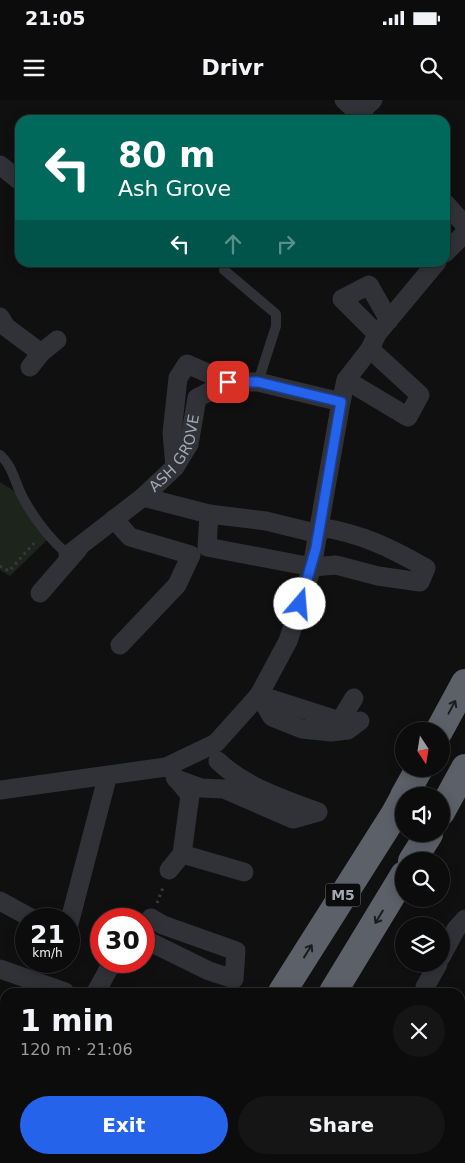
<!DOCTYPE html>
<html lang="en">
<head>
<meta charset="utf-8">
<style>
	:root { --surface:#0c0c0d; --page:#151516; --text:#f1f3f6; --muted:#9a9b9d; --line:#2c2c2e; --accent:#2563eb }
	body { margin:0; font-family:"DejaVu Sans",sans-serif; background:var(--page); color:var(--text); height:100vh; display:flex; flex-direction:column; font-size:19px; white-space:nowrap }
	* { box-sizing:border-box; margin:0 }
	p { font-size:16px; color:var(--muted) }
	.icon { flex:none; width:28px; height:28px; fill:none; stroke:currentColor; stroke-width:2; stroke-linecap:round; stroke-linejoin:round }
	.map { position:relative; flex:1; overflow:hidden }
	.details { position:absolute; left:0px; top:888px; width:465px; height:176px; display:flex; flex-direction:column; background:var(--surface); border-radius:15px 15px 0 0; box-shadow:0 2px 12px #0003,0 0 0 1px var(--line) }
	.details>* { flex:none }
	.banner { position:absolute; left:15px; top:15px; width:435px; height:152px; border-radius:15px; box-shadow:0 2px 12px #0003,0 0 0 1px var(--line); background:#00695c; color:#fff; overflow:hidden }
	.needle { width:32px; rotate:168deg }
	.controls { position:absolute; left:395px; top:622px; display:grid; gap:10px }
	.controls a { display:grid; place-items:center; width:55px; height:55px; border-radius:50%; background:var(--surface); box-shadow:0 2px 12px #0003,0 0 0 1px var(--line); font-size:25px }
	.speed { position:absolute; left:15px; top:808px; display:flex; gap:10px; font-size:25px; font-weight:700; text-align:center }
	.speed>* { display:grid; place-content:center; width:65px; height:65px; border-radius:50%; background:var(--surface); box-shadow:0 2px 12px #0003,0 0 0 1px var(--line); line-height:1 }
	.speed small { font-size:12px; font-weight:400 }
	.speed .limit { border:8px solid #d22; background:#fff; color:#111 }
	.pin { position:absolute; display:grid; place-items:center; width:42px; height:42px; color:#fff; margin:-21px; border-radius:10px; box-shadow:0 2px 8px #0006 }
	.me { position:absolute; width:55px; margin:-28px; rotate:18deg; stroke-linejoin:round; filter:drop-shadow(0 0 4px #0008) }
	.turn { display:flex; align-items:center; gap:18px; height:105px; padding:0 20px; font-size:22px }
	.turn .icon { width:65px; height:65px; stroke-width:2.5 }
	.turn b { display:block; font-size:35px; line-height:42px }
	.lanes { display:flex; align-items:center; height:48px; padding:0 20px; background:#0003; justify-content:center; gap:25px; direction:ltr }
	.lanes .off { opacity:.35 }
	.round { display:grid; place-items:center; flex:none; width:52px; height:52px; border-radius:26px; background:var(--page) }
	.head { display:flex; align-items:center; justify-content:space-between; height:85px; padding:0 20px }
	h1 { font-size:30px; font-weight:700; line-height:38px }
	.button { display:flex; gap:10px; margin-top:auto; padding:10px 20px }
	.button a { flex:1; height:58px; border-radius:30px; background:var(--accent); color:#fff; font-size:20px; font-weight:700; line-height:58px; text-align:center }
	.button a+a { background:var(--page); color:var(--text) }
	.status { display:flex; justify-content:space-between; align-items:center; height:35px; padding:0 25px; background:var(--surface); direction:ltr }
	.status svg { height:14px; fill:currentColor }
	header { display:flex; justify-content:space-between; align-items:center; height:65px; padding:0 20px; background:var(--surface); font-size:22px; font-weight:700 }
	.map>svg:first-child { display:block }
	.green { fill:#1c241c }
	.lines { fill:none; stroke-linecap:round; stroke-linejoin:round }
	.stream { stroke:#283238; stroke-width:5.5 }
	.path { stroke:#36393e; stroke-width:3; stroke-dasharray:2.5 4; stroke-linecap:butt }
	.lane { stroke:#313237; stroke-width:10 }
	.street { stroke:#313237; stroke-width:19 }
	.highway { stroke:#5c6068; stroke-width:28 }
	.oneway { stroke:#1b1c1e }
	.route-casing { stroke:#184099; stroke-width:12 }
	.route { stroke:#2563eb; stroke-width:9 }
	.labels { text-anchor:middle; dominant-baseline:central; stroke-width:5; stroke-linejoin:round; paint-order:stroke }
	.shield { fill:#0b0b0c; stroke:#737981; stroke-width:1 }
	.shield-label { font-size:14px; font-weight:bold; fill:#a0a8b3 }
	.street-label { font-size:15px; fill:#a0a8b3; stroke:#0b0b0c }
</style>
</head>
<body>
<div class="status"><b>21:05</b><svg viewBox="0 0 49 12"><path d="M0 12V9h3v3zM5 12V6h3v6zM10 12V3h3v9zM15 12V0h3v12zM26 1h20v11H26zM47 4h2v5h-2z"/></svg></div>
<header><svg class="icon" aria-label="menu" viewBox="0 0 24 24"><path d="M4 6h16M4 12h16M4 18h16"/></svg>Drivr<svg class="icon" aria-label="search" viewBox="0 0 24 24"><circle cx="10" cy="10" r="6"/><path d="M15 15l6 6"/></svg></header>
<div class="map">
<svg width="465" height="1063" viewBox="0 0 465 1063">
	<rect width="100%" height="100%" fill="#101011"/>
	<!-- green -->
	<path class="green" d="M 0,382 L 22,396 L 49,438 L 10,476 L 0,470 Z"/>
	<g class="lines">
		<!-- stream -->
		<path class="stream" d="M 123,1060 L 123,1059"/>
		<!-- path -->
		<path class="path" d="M 0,466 L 9,471 L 36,441
			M 157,803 L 164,785
			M 76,1063 L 77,1059
			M 95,1063 L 97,1059
			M 433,1063 L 442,1059"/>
		<!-- lane -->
		<path class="lane" d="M 224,170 L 276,214 L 276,226 L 258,282
			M 0,355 C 12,365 15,382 22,396 C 34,419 49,438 68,455"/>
		<!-- street -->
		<g class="street">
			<path d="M 344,0 L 366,20"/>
			<path d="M 359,13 L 373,0"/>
			<path d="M 0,65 L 20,81"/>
			<path d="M 445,103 L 465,125"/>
			<path d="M 445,153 L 465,133"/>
			<path d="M 0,217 L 6,227 L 41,253"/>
			<path d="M 377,234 L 342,199 L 369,185 L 389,220"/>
			<path d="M 30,267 L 41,253 L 57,240"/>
			<path d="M 346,280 L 408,317 L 420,295 L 370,249"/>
			<path d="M 175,367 L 172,333 L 178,278 L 187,264 L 228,282"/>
			<path d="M 143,397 L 209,414"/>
			<path d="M 114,419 L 130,437 L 191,455 L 177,485 L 120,545"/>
			<path d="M 319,434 L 266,421 L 209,414 L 207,447 L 312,467 L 336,465 L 378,476 L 420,482 L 426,468 C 389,447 362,434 320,427"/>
			<path id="s1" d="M 68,455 L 143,397 L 175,367 L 189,344 L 197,298 L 228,282 L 258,282 L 341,302"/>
			<path d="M 40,493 L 79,448"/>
			<path d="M 259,595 L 272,617 L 302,629 L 331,632 L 348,630 L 360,621"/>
			<path d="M 259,595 L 340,621 L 354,598"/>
			<path d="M 175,677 L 190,695 L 182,754 L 244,772"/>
			<path d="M 176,679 L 201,688 L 224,689 L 293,719 L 318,712 C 283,699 245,687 218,661"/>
			<path d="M 0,690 L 166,667 L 216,643 L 259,595 L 288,541 L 312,467 L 341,302 L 346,280 L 370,249 L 377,234 L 437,162"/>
			<path d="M 169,770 L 182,754"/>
			<path d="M 0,801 L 33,819"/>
			<path d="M 69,824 L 106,682"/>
			<path d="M 144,839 L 209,871 L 234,879 L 236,851 L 163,825 L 151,818"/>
			<path d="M 441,857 L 456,829 L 465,819"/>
			<path d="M 0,869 L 65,892"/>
			<path d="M 96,892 L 113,861"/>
			<path d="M 425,892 L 425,887 L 438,864"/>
			<path d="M 0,985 L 5,987"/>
			<path d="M 460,1027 L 465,1034"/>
		</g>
		<!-- highway -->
		<path class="highway" d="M 439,631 L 465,583
			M 404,696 L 419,669
			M 441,712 L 465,668
			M 412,761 L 429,734
			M 282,892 L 394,715 L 404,697
			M 333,892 L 404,775
			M 166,1063 L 169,1059
			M 223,1063 L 226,1059"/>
	</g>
	<!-- one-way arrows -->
	<defs><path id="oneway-shaft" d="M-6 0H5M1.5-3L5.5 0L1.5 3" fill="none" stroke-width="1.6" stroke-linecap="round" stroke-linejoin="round" transform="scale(1.25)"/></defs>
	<g class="oneway">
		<use href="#oneway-shaft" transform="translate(452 607) rotate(-62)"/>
		<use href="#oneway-shaft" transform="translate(379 817) rotate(121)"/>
		<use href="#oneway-shaft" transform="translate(308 851) rotate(-58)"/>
	</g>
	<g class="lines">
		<!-- route casing -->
		<g class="route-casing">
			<path id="route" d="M 228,282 L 258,282 L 341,302 L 316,448 L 300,504"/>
		</g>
		<!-- route -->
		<use href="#route" class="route"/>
	</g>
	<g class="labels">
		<!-- shield labels -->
		<rect class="shield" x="325.5" y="783.5" width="35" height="23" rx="4"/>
		<g class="shield-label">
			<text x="343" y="795">M5</text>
		</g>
		<!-- street labels -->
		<g class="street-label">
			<text stroke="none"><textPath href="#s1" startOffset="151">ASH GROVE</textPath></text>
		</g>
	</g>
</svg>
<div class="controls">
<a><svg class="needle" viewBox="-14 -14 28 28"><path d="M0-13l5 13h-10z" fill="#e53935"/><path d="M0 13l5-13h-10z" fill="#9a9b9d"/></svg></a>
<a><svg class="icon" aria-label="sound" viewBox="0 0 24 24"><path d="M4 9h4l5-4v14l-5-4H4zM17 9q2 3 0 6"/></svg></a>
<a><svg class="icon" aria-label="search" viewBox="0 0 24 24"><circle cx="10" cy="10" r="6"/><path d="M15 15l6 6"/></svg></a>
<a><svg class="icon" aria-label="layers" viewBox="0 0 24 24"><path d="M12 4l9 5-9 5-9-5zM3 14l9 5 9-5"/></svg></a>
</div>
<div class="speed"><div>21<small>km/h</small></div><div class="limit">30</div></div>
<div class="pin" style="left:228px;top:282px;background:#d93025"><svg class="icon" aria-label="arrive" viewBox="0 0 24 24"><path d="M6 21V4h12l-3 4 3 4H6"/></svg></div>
<svg class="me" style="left:300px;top:504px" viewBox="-20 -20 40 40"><circle r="19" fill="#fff"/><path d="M0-13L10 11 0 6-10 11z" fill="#2563eb"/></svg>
<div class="banner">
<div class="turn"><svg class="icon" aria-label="left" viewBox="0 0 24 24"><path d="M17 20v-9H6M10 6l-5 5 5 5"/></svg><div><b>80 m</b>Ash Grove</div></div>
<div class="lanes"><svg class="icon" aria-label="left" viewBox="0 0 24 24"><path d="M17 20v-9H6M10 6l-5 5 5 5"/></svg><svg class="icon off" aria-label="ahead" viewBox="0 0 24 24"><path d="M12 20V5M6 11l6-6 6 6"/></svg><svg class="icon off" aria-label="right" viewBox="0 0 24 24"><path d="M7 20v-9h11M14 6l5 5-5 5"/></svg></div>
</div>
<section class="details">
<div class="head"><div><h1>1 min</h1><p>120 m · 21:06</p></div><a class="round"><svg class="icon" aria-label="close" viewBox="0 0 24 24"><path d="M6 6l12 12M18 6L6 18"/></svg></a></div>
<div class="button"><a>Exit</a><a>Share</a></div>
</section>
</div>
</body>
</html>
